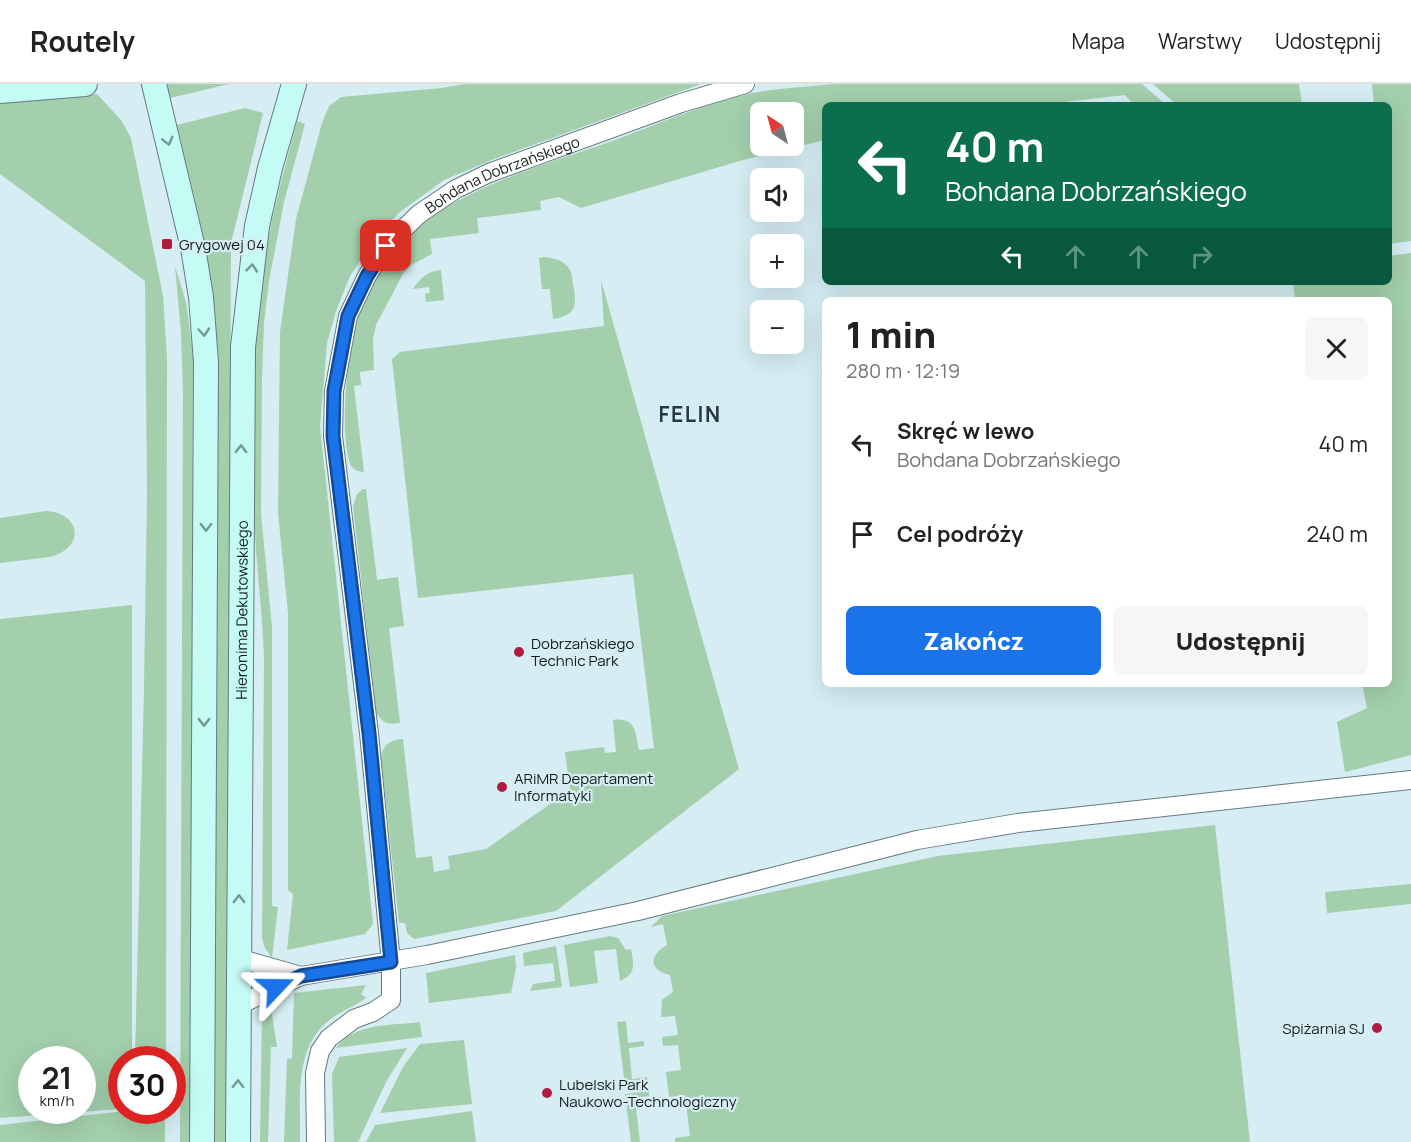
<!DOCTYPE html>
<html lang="pl">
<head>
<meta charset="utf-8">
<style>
	:root { --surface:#fff; --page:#f6f6f6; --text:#222; --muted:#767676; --line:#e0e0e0; --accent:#1a73e8 }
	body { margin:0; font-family:Manrope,sans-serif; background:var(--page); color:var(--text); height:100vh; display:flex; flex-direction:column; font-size:22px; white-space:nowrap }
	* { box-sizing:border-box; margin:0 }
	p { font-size:20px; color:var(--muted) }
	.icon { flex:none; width:33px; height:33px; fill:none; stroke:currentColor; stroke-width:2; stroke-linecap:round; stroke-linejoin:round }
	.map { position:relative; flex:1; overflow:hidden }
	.side { position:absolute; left:822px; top:213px; width:570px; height:390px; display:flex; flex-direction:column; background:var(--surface); border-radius:9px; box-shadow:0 6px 24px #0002 }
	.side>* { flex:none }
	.hud { position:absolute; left:822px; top:18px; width:570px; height:183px; border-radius:9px; box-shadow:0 6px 24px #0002; background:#0b6e4f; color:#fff; overflow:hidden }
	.needle { width:39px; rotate:324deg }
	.controls { position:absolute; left:750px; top:18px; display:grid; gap:12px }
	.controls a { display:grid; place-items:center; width:54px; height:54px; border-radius:9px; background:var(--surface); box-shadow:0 6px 24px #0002; font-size:30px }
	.speed { position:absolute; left:18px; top:962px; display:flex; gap:12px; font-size:30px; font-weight:700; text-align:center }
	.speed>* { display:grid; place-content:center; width:78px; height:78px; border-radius:50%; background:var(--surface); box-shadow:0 6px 24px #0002; line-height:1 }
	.speed small { font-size:15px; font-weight:400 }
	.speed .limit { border:9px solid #d22; background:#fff; color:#111 }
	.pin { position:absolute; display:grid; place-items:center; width:51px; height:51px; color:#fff; margin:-26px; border-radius:12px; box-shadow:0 3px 9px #0006 }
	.me { position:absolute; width:66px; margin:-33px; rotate:67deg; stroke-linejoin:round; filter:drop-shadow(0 0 4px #0008) }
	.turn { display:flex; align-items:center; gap:21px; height:126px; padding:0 24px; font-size:27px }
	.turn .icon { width:78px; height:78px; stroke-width:2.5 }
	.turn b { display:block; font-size:42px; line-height:51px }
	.lanes { display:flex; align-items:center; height:57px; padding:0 24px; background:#0003; justify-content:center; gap:30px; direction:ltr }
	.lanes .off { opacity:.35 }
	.round { display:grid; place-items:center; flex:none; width:63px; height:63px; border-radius:9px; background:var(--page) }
	.head { display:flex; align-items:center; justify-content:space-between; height:102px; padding:0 24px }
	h1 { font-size:36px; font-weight:800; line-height:45px }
	.action { display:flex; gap:12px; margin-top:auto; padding:12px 24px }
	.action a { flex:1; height:69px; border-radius:9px; background:var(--accent); color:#fff; font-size:24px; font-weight:800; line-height:69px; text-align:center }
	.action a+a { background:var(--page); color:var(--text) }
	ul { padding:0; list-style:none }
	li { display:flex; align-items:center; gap:18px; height:90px; padding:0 24px }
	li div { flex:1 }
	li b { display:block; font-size:22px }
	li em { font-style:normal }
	header { display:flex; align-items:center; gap:36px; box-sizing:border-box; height:84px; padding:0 30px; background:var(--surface); border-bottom:2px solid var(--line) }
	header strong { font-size:28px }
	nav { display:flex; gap:33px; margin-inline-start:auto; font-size:21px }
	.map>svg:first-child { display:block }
	.green { fill:#a3cfac; fill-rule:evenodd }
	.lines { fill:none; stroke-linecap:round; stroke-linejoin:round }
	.street-casing { stroke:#657a80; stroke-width:20 }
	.secondary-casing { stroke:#657a80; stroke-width:26 }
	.street { stroke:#fff; stroke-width:18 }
	.secondary { stroke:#c5fbf5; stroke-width:24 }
	.oneway { stroke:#759794 }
	.route-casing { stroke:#114b97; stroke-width:15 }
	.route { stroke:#1a73e8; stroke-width:10 }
	.poi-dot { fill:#af1c3e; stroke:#d5edf3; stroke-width:2 }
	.labels { text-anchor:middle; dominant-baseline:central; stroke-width:4.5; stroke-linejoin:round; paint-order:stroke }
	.street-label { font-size:15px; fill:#131c1e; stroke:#d5edf3 }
	.poi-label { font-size:15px; fill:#131c1e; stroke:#d5edf3; text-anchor:start }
	.district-label { font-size:21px; font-weight:bold; letter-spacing:1.5px; fill:#26393e; stroke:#d5edf3 }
</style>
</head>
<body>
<header>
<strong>Routely</strong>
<nav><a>Mapa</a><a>Warstwy</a><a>Udostępnij</a></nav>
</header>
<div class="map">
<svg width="1411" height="1058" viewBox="0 0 1411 1058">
	<rect width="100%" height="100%" fill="#d5edf3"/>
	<!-- green -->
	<path class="green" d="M 166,0 L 229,0 L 170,14 Z
		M 465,0 L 701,0 L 494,75 L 444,96 L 400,128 L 375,154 L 350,192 L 336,227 L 327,259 L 320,342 L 373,840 L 365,850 L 287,866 L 293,810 L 288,806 L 288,529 L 278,428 L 280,248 L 296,135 L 322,39 L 329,22 L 341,13 L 442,4 Z
		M 833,0 L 1142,0 L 1166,21 L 1134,21 L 1125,11 L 1038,21 L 825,21 L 825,56 L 743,76 L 581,124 L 559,113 L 540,117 L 541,126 L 477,134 L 479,149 L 430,155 L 432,170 L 411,181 L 403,190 L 376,241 L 373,255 L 374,286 L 360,288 L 361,301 L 354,302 L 364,388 L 357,387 L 351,382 C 342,360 345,315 347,292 C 354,229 369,188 417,145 C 468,100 552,79 615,56 C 660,39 705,19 752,9 C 779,4 806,3 833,0 ZM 760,28 L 794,28 L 794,62 L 760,62 Z
		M 1153,0 L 1299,0 L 1302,21 L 1177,21 Z
		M 1372,0 L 1411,0 L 1411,157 L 1389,160 L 1389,21 L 1374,21 Z
		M 97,10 L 121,36 L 131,54 L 163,212 L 167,273 L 166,975 L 135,975 L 144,604 L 147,410 L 145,197 L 0,90 L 0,17 L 27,17 Z
		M 245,24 L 263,29 L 231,159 L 227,1058 L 213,1058 L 214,234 L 205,159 L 177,41 Z
		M 297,37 L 305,40 L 284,118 L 269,197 L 264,239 L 262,293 L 261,430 L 272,543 L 272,822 L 278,823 L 272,874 L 265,864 L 262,854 L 264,576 C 263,533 257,491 255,448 C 252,386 251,323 254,261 C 258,185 277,111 297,37 Z
		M 1411,169 L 1411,671 L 1345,688 L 1337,638 L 1367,624 L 1362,600 L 1389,600 L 1389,216 L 1295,216 L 1293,198 L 1389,198 L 1389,172 Z
		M 545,173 C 553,174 562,176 567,182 C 572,187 572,194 573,200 C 577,220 577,232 553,235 L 550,205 L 542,205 L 539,174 Z
		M 175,182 L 186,218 L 193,271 L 190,1058 L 180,1058 L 183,308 L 181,249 Z
		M 441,186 L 444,216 L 426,218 L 425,210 L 430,209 L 429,203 L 413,205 C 420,194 428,187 441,186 Z
		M 601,196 L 739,685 L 556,827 L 414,855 L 407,849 L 405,839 L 399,839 L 381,673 C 383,660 390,656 403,655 L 416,774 L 432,772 L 434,788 L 450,785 L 448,772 L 486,765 L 570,706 L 565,668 L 604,663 L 605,669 L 616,668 L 613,636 C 636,633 635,648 639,666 L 654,664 L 633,490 L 418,514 L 392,275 L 400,268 L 604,242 Z
		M 363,405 L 366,405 L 377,496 L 398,493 L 404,542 L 389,544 L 400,639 C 388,641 382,639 376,628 L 353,422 L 357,410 Z
		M 46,427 C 81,429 86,463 50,473 L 0,479 L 0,434 Z
		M 132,521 L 132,975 L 122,975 L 121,1025 L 0,1034 L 0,535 ZM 32,975 L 82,975 L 82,1026 L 32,1026 Z
		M 1215,741 L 1250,1058 L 675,1058 L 675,1054 L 690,1052 L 685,1011 L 669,1013 L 666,988 L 681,986 L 678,961 L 663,962 L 662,953 L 678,951 L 675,932 L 661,933 L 662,916 L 673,908 L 670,891 C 649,886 648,872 667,861 L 663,840 L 651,843 L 662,832 L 938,772 Z
		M 1411,800 L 1411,820 L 1327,829 L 1325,808 Z
		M 610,852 L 618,854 L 626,866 L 631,865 C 634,881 636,890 620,897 L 616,865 L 594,867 L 598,899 L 570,903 L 564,861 Z
		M 556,862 L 562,903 L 530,907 L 533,900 L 555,897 L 553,879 L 524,882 L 523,869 Z
		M 515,871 L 516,884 L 511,909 L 429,919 L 426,889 Z
		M 366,901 L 361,910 L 366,914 C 352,924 331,931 320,945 C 294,975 301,1022 300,1058 L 284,1058 L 287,975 L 292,974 L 294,909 Z
		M 271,915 L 272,931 L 277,963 L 271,963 L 268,1058 L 260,1058 L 262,930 Z
		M 626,937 L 628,959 L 644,957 L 644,962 L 629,964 L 632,995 L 647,993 L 648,999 L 625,1002 L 617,938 Z
		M 420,938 L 422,953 L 336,964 C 355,938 391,942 420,938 Z
		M 464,956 L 472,1020 L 380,1029 L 403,983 L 420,960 Z
		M 407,964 L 386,998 L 358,1058 L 334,1058 L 332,990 L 339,973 Z
		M 649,1007 L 649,1012 L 635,1014 L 640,1058 L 631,1058 L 625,1010 Z
		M 134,1026 L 165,1026 L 165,1058 L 0,1058 L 0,1041 Z
		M 472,1027 L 476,1058 L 366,1058 L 375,1041 Z"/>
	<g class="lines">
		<!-- street casing -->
		<g class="street-casing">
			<g id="street">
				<path d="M 238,874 L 301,892"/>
				<path d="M 239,921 L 301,892 L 427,871 L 638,827 L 917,756 L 1018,739 L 1411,696"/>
				<path id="s1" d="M 316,1058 L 315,989 L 320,967 L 329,954 L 354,935 L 373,928 L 391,916 L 391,878 L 369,649 L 333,352 L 334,307 L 348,232 L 367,192 L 386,162 L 419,130 L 456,105 L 489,89 L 681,19 L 745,0"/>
			</g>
		</g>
		<!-- secondary casing -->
		<g class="secondary-casing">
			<g id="secondary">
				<path d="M 154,0 L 193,164 L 201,213 L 206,278 L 202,1058"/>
				<path d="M 0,7 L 85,0"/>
				<path id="s2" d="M 238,1058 L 243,263 L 257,142 L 270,84 L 294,0"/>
			</g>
		</g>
		<!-- street -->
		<use href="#street" class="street"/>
		<!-- secondary -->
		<use href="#secondary" class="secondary"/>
	</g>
	<!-- one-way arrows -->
	<defs><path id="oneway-chevron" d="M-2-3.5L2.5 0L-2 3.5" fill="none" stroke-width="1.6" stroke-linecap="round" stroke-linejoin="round" transform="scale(1.5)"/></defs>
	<g class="oneway">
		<use href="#oneway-chevron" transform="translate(168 57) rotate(76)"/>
		<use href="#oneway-chevron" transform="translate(252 184) rotate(-84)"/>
		<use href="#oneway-chevron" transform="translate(204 248) rotate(85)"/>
		<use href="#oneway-chevron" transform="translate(241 365) rotate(-89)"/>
		<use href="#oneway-chevron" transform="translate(206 443) rotate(91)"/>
		<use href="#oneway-chevron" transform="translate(204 638) rotate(91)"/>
		<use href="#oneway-chevron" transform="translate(239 815) rotate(-90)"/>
		<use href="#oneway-chevron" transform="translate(238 1000) rotate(-90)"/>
	</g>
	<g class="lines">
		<!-- route casing -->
		<g class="route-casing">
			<path id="route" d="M 276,903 L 301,892 L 391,878 L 369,649 L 333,352 L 334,307 L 348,232 L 367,192 L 386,162"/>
		</g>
		<!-- route -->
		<use href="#route" class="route"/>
	</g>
	<!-- markers -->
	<g class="poi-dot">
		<rect x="161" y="154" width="12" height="12" rx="3"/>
		<circle cx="519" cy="568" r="6"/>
		<circle cx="502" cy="703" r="6"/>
		<circle cx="1377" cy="944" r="6"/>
		<circle cx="547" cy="1009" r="6"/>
	</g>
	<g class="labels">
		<!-- street labels -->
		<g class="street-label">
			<text stroke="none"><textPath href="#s1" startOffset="1088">Bohdana Dobrzańskiego</textPath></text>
			<text stroke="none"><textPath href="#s2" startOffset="532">Hieronima Dekutowskiego</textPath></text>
		</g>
		<!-- poi labels -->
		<g class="poi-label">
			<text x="179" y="160">Grygowej 04</text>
			<text x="531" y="559">Dobrzańskiego<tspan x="531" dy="17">Technic Park</tspan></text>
			<text x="514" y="694">ARiMR Departament<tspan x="514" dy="17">Informatyki</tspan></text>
			<text x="1365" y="944" text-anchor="end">Spiżarnia SJ</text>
			<text x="559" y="1000">Lubelski Park<tspan x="559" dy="17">Naukowo-Technologiczny</tspan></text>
		</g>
		<!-- district labels -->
		<g class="district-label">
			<text x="690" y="330">FELIN</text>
		</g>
	</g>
</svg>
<div class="controls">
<a><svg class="needle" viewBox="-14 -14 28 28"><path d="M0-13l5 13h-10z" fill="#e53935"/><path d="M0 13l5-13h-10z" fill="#767676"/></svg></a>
<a><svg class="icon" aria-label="sound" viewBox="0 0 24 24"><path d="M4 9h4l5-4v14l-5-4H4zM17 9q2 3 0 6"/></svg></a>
<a>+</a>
<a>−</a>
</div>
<div class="speed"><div>21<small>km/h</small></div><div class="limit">30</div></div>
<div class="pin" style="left:386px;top:162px;background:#d93025"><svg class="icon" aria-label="arrive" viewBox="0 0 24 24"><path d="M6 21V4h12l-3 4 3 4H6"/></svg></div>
<svg class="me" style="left:276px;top:903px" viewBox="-20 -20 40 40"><path d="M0-17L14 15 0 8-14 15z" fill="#1a73e8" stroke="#fff" stroke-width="4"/></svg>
<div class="hud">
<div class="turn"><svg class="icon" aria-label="left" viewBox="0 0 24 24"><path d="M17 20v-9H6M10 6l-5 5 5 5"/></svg><div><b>40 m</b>Bohdana Dobrzańskiego</div></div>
<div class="lanes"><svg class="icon" aria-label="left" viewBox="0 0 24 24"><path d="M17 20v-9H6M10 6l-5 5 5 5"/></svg><svg class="icon off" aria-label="ahead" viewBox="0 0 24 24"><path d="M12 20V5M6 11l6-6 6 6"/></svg><svg class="icon off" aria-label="ahead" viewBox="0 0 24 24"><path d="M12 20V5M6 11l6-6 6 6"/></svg><svg class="icon off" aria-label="right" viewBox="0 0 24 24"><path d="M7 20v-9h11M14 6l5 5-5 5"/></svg></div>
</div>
<section class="side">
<div class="head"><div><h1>1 min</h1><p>280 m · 12:19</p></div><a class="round"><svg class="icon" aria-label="close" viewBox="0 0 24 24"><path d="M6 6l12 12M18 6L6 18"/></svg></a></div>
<ul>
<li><svg class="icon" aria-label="left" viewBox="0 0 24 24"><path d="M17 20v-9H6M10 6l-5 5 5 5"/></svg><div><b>Skręć w lewo</b><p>Bohdana Dobrzańskiego</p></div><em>40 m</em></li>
<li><svg class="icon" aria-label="arrive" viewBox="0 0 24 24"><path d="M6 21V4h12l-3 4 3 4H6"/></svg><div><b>Cel podróży</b></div><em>240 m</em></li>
</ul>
<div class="action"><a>Zakończ</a><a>Udostępnij</a></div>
</section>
</div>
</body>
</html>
